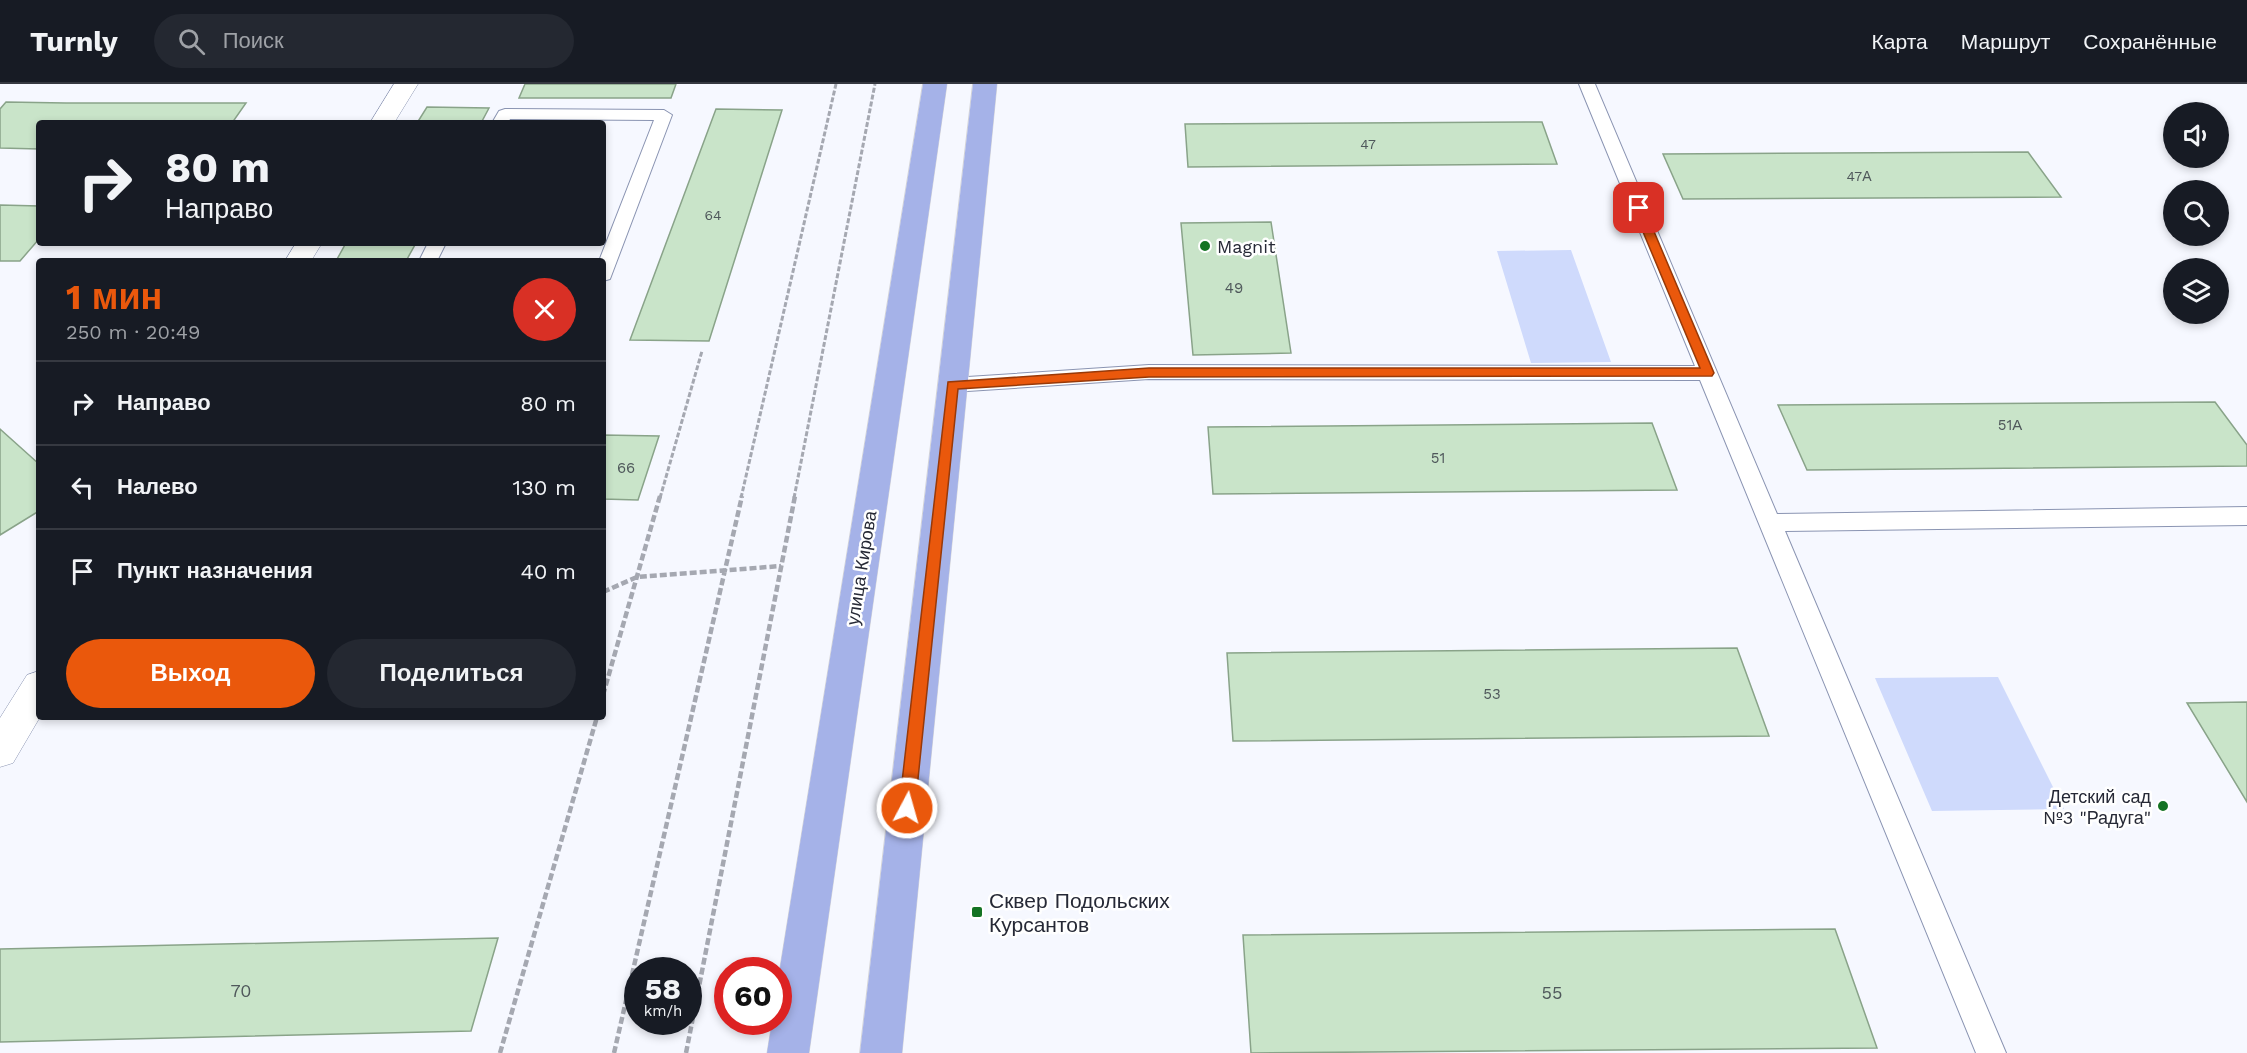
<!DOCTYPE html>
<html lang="ru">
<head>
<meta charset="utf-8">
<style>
	:root { --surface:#171b24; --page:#242831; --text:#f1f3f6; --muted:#9ea1a6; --line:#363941; --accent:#ea580c }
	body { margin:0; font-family:"Work Sans",sans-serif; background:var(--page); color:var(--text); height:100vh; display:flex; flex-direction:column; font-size:22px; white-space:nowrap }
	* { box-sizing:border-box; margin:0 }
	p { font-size:20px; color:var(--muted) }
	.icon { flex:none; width:33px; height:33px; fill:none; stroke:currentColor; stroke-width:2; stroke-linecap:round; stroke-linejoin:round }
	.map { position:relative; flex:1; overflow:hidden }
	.panel { position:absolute; left:36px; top:174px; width:570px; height:462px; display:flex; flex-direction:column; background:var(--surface); border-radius:6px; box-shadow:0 3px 9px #0003 }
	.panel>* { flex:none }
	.banner { position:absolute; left:36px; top:36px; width:570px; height:126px; border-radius:6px; box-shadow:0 3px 9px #0003; background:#171b24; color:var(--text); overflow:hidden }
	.controls { position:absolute; left:2163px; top:18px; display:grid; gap:12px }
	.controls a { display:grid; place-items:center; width:66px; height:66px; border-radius:50%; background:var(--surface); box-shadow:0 3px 9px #0003; font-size:30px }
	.speed { position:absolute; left:624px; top:873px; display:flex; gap:12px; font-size:30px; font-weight:700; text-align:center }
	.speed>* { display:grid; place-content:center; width:78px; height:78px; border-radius:50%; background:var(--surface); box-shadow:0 3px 9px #0003; line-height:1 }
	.speed small { font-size:15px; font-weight:400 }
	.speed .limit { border:9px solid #d22; background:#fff; color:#111 }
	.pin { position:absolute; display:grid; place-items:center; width:51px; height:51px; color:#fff; margin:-26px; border-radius:12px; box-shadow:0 3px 9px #0006 }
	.me { position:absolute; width:66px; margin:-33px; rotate:6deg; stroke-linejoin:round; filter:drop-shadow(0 0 4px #0008) }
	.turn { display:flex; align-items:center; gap:21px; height:126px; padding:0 30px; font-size:27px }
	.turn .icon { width:78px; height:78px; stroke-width:2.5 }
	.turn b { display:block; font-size:42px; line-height:51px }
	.round { display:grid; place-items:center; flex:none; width:63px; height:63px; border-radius:32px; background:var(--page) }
	.head { display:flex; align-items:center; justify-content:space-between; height:102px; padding:0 30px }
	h1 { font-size:36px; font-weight:700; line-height:45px; color:var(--accent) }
	.action { display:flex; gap:12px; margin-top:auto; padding:12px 30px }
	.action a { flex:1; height:69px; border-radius:36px; background:var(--accent); color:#fff; font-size:24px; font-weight:700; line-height:69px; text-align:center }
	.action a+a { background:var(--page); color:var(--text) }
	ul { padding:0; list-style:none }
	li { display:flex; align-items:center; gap:18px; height:84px; padding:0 30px; border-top:2px solid var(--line) }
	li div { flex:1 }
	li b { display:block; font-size:22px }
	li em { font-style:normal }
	header { display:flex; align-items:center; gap:36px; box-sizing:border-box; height:84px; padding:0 30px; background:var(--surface); border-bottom:2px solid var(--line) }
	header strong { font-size:28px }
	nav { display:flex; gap:33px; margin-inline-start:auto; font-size:21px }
	.search { width:420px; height:54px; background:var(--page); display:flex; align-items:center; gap:15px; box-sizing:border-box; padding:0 21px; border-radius:33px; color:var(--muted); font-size:22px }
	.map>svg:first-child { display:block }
	.green { fill:#cfdafc }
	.building { fill:#c9e4c9; stroke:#89a389; stroke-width:1.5 }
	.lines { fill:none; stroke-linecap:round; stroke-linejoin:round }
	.service-casing { stroke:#8a94b2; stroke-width:2 }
	.minor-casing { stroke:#8a94b2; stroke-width:1 }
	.primary-casing { stroke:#d4d4d7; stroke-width:1 }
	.path-far1 { stroke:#a5a8b1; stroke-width:3; stroke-dasharray:5 2; stroke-linecap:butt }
	.path { stroke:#a5a8b1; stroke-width:4.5; stroke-dasharray:7 3; stroke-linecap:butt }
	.service { fill:#fff; fill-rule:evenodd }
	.minor { fill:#fff; fill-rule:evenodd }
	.primary { fill:#a5b2e8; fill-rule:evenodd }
	.route { fill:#ea580c; stroke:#983908; stroke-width:1.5 }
	.poi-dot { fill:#147323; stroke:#fff; stroke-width:2 }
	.labels { text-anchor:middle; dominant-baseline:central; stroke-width:5; stroke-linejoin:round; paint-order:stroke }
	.far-number-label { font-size:14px; fill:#4f585b }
	.number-label { font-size:15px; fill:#4f585b }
	.poi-label { font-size:18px; fill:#262936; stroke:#fff; text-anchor:start }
	.street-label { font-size:18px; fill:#262936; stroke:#fff }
	.near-number-label { font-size:18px; fill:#4f585b }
	.near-poi-label { font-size:21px; fill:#262936; stroke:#fff; text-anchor:start }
</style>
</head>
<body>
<header>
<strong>Turnly</strong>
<div class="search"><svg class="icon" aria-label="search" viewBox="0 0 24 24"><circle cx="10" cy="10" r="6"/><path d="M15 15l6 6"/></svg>Поиск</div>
<nav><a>Карта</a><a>Маршрут</a><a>Сохранённые</a></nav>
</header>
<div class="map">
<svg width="2247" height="969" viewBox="0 0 2247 969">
	<rect width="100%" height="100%" fill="#f6f8ff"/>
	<!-- green -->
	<path class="green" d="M 1571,166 L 1611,278 L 1531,279 L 1497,167 Z
		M 1998,593 L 2064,725 L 1932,727 L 1875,594 Z"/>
	<!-- building -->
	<path class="building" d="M 525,0 L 676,0 L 671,14 L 519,14 Z
		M 6,18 L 66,19 L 246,19 L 232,39 L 39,39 L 39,65 L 0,64 L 0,25 Z
		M 427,23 L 489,24 L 481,39 L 417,39 Z
		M 716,25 L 782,26 L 709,257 L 630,256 Z
		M 1542,38 L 1557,80 L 1188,83 L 1185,40 Z
		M 2028,68 L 2061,113 L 1683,115 L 1663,70 Z
		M 0,121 L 39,122 L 39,155 L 20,177 L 0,177 Z
		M 1271,138 L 1291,269 L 1193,271 L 1181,139 Z
		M 346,159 L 416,159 L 406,177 L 336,177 Z
		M 2215,318 L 2247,361 L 2247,382 L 1807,386 L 1778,321 Z
		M 1652,339 L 1677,406 L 1213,410 L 1208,343 Z
		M 0,345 L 39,380 L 39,427 L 0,451 Z
		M 603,351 L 659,352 L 638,416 L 603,415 Z
		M 1737,564 L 1769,652 L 1233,657 L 1227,569 Z
		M 2247,618 L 2247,718 L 2187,619 Z
		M 1835,845 L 1877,964 L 1251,969 L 1243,851 Z
		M 498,854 L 471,947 L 0,958 L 0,865 Z"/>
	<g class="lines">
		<!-- service casing -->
		<g class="service-casing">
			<path id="service" d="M 1579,0 L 1595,0 L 1777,430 L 2247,423 L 2247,441 L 1785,447 L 2006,969 L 1976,969 L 1700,296 L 1149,295 L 952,308 L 945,306 L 942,301 L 945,296 L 952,294 L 1149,281 L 1695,282 Z
				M 505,25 L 664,26 L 672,31 L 610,195 L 603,197 L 603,177 L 599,177 L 654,36 L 510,35 L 508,39 L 492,39 L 499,27 Z
				M 428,159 L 446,159 L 437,177 L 419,177 Z"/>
		</g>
		<!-- minor casing -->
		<g class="minor-casing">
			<path id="minor" d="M 394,0 L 418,0 L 394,39 L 370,39 Z
				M 296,159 L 322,159 L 311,177 L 285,177 Z
				M 39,587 L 40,633 L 13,679 L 0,683 L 0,634 L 27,591 Z"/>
		</g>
		<!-- primary casing -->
		<g class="primary-casing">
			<path id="primary" d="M 923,0 L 947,0 L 809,969 L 767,969 L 772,938 L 778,938 L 778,896 Z
				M 973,0 L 997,0 L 902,969 L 860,969 Z"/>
		</g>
		<!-- path-far1 -->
		<path class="path-far1" d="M 660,414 L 702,267
			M 741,414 L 836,0
			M 794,414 L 875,0"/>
		<!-- path -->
		<path class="path" d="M 603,508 L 637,493 L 781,482
			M 603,611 L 660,412
			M 500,969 L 597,633
			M 614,969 L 742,412
			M 686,969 L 795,412"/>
		<!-- service -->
		<use href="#service" class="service"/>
		<!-- minor -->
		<use href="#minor" class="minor"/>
		<!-- primary -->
		<use href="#primary" class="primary"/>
	</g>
	<!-- route -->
	<path class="route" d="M 1639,120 L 1644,124 L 1714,289 L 1712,292 L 1149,293 L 958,305 L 915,724 L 913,729 L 907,731 L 902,729 L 899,724 L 948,298 L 1149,284 L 1700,284 L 1633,124 Z"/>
	<!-- markers -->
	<g class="poi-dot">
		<circle cx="1205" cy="162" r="6"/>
		<circle cx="2163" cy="722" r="6"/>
		<rect x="971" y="822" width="12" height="12" rx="3"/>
	</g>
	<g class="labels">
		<!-- far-number labels -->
		<g class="far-number-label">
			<text x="1368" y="60">47</text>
			<text x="1859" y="92">47А</text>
			<text x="713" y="131">64</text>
		</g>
		<!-- number labels -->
		<g class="number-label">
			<text x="1234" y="204">49</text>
			<text x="2010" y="341">51А</text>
			<text x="1438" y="374">51</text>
			<text x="626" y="384">66</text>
			<text x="1492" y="610">53</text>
		</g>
		<!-- poi labels -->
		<g class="poi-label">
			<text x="1217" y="162">Magnit</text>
			<text x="2151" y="712" text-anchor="end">Детский сад<tspan x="2151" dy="21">№3 "Радуга"</tspan></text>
		</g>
		<!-- street labels -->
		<g class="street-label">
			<text transform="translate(861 484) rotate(-81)">улица Кирова</text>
		</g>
		<!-- near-number labels -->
		<g class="near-number-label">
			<text x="241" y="906">70</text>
			<text x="1552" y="908">55</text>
		</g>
		<!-- near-poi labels -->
		<g class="near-poi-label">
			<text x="989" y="816">Сквер Подольских<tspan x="989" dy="24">Курсантов</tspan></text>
		</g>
	</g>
</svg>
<div class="controls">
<a><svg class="icon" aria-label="sound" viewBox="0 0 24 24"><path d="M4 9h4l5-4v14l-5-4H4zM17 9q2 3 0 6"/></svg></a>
<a><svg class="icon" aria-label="search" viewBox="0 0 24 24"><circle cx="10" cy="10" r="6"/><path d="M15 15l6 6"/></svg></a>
<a><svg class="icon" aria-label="layers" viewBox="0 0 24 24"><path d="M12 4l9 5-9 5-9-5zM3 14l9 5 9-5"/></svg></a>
</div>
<div class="speed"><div>58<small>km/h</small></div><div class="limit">60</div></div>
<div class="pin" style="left:1639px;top:124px;background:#d93025"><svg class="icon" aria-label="arrive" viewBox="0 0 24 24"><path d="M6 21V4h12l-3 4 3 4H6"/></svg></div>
<svg class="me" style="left:907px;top:724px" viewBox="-20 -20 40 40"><circle r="17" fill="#ea580c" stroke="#fff" stroke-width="3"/><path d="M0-11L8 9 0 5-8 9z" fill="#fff"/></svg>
<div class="banner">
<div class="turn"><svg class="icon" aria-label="right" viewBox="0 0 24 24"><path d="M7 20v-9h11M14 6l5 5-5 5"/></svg><div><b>80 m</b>Направо</div></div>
</div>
<section class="panel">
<div class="head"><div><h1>1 мин</h1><p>250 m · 20:49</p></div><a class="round" style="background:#d93025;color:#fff"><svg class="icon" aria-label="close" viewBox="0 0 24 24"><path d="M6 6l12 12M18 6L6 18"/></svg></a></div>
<ul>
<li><svg class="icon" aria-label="right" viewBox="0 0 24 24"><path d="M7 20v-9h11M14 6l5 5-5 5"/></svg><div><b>Направо</b></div><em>80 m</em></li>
<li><svg class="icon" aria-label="left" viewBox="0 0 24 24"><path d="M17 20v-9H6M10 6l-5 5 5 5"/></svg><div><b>Налево</b></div><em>130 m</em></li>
<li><svg class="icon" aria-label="arrive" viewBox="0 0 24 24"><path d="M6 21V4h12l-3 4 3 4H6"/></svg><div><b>Пункт назначения</b></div><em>40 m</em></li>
</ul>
<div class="action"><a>Выход</a><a>Поделиться</a></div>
</section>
</div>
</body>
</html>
